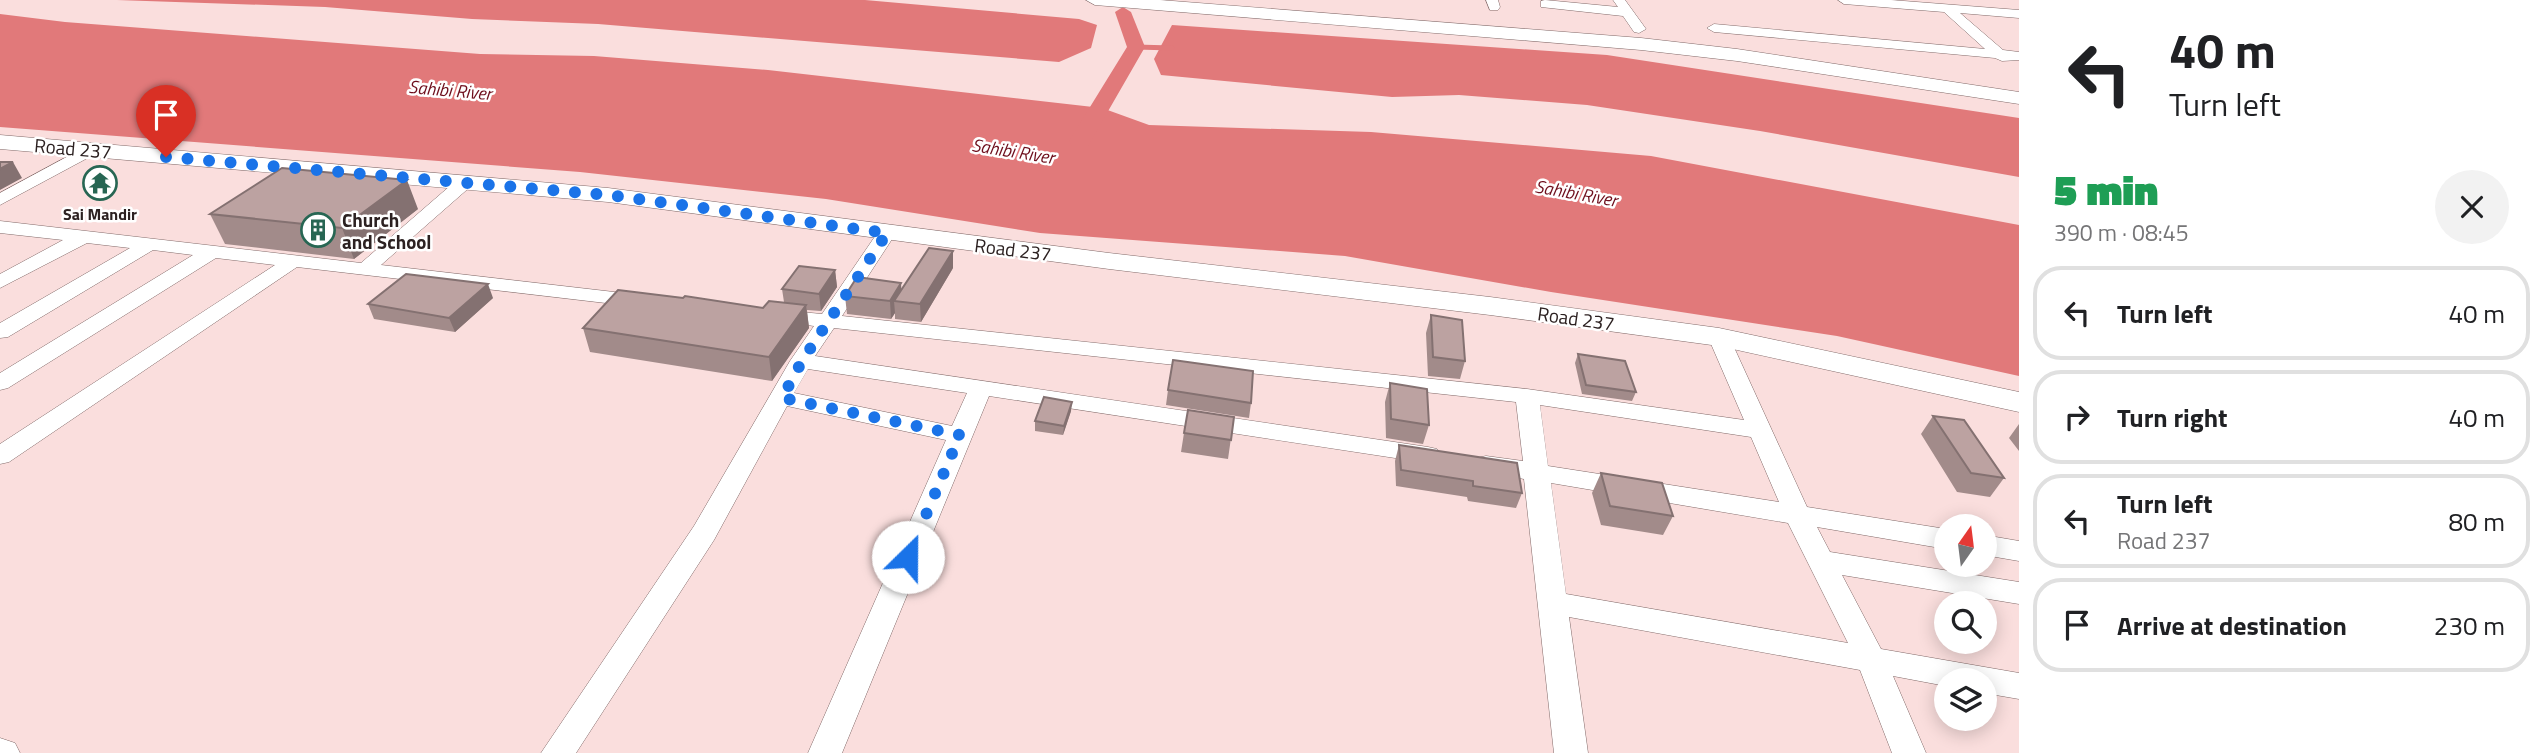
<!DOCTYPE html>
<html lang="en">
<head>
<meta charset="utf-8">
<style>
	:root { --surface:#fff; --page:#f2f2f2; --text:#202124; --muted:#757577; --line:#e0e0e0 }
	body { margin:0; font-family:"Titillium Web",sans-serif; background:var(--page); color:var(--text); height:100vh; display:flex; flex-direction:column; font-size:26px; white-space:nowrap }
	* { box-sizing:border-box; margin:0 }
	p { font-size:23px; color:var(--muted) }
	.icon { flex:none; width:38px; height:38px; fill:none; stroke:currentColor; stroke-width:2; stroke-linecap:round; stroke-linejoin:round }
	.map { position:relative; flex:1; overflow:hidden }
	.side { display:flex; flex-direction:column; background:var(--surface); width:525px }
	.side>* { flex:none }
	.guide { background:#fff; color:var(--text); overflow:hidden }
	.needle { width:46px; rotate:14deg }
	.tools { position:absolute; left:1934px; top:514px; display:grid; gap:14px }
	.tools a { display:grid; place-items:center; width:63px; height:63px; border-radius:50%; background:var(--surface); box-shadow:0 4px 18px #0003; font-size:35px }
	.pin { position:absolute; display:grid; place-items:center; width:60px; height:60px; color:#fff; margin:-72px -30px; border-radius:50% 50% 50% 0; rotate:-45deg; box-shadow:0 0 7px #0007 }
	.pin .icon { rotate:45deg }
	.me { position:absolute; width:77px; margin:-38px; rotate:23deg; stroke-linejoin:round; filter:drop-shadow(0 0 5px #0008) }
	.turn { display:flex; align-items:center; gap:24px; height:147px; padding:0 35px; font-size:32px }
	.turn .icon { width:91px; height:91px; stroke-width:2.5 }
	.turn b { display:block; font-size:49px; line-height:60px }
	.round { display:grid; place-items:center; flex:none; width:74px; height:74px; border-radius:37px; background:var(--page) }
	.overview { display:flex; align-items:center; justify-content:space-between; height:119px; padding:0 35px }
	h1 { font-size:42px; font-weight:800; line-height:52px; color:#1e9e55 }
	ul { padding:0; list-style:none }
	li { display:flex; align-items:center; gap:21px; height:94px; margin:0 14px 10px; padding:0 21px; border:4px solid var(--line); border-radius:28px }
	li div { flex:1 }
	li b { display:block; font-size:26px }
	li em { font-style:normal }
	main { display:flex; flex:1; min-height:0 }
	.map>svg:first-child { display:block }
	.water { fill:#e1797a }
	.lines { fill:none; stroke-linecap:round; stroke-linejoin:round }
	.stream { stroke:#e1797a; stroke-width:5 }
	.canal { fill:#e1797a; fill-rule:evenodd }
	.street-casing { stroke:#826a69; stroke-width:1 }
	.secondary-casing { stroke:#826a69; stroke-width:1 }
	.street { fill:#fff; fill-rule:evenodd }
	.secondary { fill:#fff; fill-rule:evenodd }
	.wall { fill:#a28b8a }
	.shaded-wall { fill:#847171 }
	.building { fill:#bca2a1; stroke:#847171; stroke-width:2 }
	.route { stroke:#1a73e8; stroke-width:12; stroke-dasharray:0 21.6 }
	.labels { text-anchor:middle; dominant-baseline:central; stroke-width:5; stroke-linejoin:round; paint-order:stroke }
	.far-poi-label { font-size:16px; font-weight:bold; fill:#2c2121; stroke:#fff }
	.far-water-label { font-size:18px; font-style:italic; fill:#6e0e1c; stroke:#fff }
	.street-label { font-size:19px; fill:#2c2121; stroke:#fff }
	.poi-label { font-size:19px; font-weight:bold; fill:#2c2121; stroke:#fff; text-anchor:start }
</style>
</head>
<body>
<main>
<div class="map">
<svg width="2019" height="753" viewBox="0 0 2019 753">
	<rect width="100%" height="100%" fill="#fadedd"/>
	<!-- water -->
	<path class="water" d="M 117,0 L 865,0 L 1079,19 L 1097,25 L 1091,48 L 1059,62 L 598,24 L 472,19 L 325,7 Z
		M 0,14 L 65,22 L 480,54 L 594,56 L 768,70 L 1102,108 L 1149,125 L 1371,132 L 1651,156 L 2019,225 L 2019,376 L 1837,336 L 1551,292 L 1345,256 L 1040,233 L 826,199 L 580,172 L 0,127 Z
		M 1172,25 L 1607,55 L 2019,118 L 2019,177 L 1760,131 L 1587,105 L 1459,95 L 1392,97 L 1161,75 L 1154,59 Z"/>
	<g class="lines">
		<!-- stream -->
		<path class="stream" d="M 1136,47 L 1172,48"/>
		<!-- canal -->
		<path class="canal" d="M 1123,7 L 1131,12 L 1145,47 L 1088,146 L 1072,146 L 1069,141 L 1127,47 L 1115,12 Z"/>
		<!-- street casing -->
		<g class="street-casing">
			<path id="street" d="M 1486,0 L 1498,0 L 1500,7 L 1498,10 L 1490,10 Z
				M 1545,0 L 1618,7 L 1613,0 L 1625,0 L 1646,29 L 1639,33 L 1634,32 L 1623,16 L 1541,7 L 1541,1 Z
				M 1838,0 L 1891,0 L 2019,10 L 2019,18 L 1960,13 L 2003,50 L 2019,52 L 2019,60 L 2002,61 L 1995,58 L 1714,32 L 1707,28 L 1714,24 L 1985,49 L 1944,12 L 1844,4 Z
				M 89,145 L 97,150 L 95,154 L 0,205 L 0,193 Z
				M 464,178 L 473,183 L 470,187 L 381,265 L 640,295 L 647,297 L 650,301 L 647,305 L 640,307 L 297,267 L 9,462 L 0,464 L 0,444 L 275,265 L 216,258 L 8,388 L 0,390 L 0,373 L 193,255 L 153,250 L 8,337 L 0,338 L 0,323 L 130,248 L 87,243 L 0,288 L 0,274 L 63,240 L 0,233 L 0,221 L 361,263 L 458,179 Z
				M 887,227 L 896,233 L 842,316 L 1527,389 L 1744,420 L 1708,337 L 1711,332 L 1727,332 L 1807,507 L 1946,529 L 1946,549 L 1817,527 L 1830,552 L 2019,582 L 2019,604 L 1842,575 L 1881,649 L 2019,673 L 2019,699 L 1984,693 L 1984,681 L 1946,681 L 1946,686 L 1893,676 L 1926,753 L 1892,753 L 1860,670 L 1569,617 L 1588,753 L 1554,753 L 1524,479 L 1477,470 L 1473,464 L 1477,458 L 1486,456 L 1523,461 L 1516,402 L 834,328 L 815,356 L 1428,447 L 1437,449 L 1440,455 L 1437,461 L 1428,463 L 989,396 L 842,753 L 808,753 L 946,440 L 787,406 L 714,540 L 576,753 L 541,753 L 694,526 L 790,361 L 814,326 L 772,320 L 768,316 L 772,312 L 779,310 L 822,314 L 880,229 ZM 808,369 L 967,393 L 952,426 L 794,393 ZM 1540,405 L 1751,437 L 1779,502 L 1548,466 ZM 1551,483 L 1788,523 L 1848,643 L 1566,594 Z
				M 1984,535 L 2019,541 L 2019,561 L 1984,555 Z
				M 0,738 L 15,743 L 20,753 L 0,753 Z"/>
		</g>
		<!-- secondary casing -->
		<g class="secondary-casing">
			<path id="secondary" d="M 1086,0 L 1160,0 L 1641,38 L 1737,49 L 2019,92 L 2019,104 L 1737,61 L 1641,50 L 1095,5 Z
				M 0,135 L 608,188 L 1109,253 L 1490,297 L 1719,328 L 2019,392 L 2019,412 L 1719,346 L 1490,315 L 1109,269 L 608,202 L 0,149 Z"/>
		</g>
		<!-- street -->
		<use href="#street" class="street"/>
		<!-- secondary -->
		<use href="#secondary" class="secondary"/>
	</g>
	<!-- wall -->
	<path class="wall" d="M 418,209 L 354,259 L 225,244 L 210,214 Z
		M 953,268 L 921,322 L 895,319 L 895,313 L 891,319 L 847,314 L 845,296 L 901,290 Z
		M 835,270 L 837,287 L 821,311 L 807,310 L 809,328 L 772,381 L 590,352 L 583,328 L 763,308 L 784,302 L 782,289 Z
		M 493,298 L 455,332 L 374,319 L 368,304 Z
		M 1431,315 L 1465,361 L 1460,379 L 1428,376 L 1426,333 Z
		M 1578,354 L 1636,392 L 1632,401 L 1582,394 L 1575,363 Z
		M 1390,383 L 1429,425 L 1423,444 L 1386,438 L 1385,402 Z
		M 1168,390 L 1251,403 L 1249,418 L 1166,405 Z
		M 1071,411 L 1063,435 L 1035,431 L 1035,421 Z
		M 1933,416 L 2004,478 L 1990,497 L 1957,492 L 1921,434 Z
		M 1234,417 L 1228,459 L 1181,452 L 1184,433 Z
		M 2019,424 L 2019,451 L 2009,438 Z
		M 1399,445 L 1522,493 L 1516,508 L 1468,501 L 1467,497 L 1396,486 L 1395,461 Z
		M 1601,473 L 1673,516 L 1663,535 L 1601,525 L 1592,493 Z"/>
	<!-- shaded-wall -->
	<path class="shaded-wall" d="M 13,162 L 22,178 L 0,190 L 0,169 Z
		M 407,180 L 418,209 L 354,259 L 342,228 Z
		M 953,251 L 953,268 L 921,322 L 920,304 Z
		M 835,270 L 837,287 L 821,311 L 819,294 Z
		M 901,283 L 902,301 L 894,301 L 895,313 L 891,319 L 890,301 Z
		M 488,284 L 493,298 L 455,332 L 449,318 Z
		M 806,305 L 809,328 L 772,381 L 769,357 Z
		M 1072,402 L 1071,411 L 1063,435 L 1064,426 Z"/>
	<!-- building -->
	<path class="building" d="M 0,162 L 13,162 L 0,169 Z
		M 282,168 L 407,180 L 342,228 L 210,214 Z
		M 929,248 L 953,251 L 920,304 L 894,301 Z
		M 799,266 L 835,270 L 819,294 L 782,289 Z
		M 406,274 L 488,284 L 449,318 L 368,304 Z
		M 857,277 L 901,283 L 890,301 L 845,296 Z
		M 618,290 L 683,298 L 685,296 L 763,308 L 769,301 L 806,305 L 769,357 L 583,328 Z
		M 1431,315 L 1462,320 L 1465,361 L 1433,357 Z
		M 1578,354 L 1625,361 L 1636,392 L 1586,385 Z
		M 1173,360 L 1253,371 L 1251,403 L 1168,390 Z
		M 1390,383 L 1427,389 L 1429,425 L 1391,419 Z
		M 1044,397 L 1072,402 L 1064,426 L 1035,421 Z
		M 1188,410 L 1234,417 L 1231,440 L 1184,433 Z
		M 1933,416 L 1964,420 L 2004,478 L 1971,473 Z
		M 1399,445 L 1517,463 L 1522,493 L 1473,486 L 1473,481 L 1401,470 Z
		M 1601,473 L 1662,483 L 1673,516 L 1610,506 Z"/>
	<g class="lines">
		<!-- route -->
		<path class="route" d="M 166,157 L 608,195 L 887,233 L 802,361 L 782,398 L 960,435 L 908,557"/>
	</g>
	<!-- icons -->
	<defs>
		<g id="temple-ring" transform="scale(1.75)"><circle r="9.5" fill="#fff" stroke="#276653" stroke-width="1.5"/><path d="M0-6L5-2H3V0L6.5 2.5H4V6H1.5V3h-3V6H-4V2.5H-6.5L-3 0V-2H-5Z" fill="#276653"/></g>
		<g id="building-ring" transform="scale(1.75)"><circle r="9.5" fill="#fff" stroke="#276653" stroke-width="1.5"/><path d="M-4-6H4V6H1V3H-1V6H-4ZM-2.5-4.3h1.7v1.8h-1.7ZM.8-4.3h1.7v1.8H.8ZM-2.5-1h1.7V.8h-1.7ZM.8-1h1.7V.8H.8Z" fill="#276653"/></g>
	</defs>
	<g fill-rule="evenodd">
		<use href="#temple-ring" x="100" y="183"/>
		<use href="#building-ring" x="318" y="230"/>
	</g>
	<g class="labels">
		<!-- far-poi labels -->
		<g class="far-poi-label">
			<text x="100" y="214">Sai Mandir</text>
		</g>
		<!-- far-water labels -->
		<g class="far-water-label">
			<text transform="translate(450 90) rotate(5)">Sahibi River</text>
			<text transform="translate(1013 151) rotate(9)">Sahibi River</text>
			<text transform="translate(1576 193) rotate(10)">Sahibi River</text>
		</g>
		<!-- street labels -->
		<g class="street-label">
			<text transform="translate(73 148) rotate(5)">Road 237</text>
			<text transform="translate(1013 249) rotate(7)">Road 237</text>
			<text transform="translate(1576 318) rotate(8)">Road 237</text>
		</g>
		<!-- poi labels -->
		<g class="poi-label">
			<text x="342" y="219">Church<tspan x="342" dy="22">and School</tspan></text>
		</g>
	</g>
</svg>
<div class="tools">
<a><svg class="needle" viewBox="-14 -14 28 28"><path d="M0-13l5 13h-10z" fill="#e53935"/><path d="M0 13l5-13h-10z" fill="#757577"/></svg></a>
<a><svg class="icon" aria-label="search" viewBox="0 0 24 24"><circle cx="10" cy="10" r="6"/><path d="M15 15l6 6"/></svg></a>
<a><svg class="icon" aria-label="layers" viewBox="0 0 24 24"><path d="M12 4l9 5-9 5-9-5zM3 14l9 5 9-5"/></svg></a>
</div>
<div class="pin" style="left:166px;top:157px;background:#d93025"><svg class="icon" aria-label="arrive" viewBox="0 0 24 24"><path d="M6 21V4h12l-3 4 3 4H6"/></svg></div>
<svg class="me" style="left:908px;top:557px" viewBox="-20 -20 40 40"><circle r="19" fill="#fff"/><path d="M0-13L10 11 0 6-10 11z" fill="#1a73e8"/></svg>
</div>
<section class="side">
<div class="guide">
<div class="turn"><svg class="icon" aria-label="left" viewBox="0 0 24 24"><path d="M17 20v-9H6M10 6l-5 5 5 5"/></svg><div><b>40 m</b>Turn left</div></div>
</div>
<div class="overview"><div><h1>5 min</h1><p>390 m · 08:45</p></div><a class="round"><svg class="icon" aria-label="close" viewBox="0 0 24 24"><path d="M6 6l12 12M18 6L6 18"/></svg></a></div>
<ul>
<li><svg class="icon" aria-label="left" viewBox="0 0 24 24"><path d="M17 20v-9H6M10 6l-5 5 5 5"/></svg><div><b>Turn left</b></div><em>40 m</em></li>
<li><svg class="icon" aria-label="right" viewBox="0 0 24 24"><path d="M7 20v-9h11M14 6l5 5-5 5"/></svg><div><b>Turn right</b></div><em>40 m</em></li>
<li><svg class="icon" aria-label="left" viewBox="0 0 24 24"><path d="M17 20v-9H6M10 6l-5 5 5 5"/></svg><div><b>Turn left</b><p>Road 237</p></div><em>80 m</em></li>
<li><svg class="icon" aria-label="arrive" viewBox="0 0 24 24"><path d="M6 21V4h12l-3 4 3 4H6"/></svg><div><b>Arrive at destination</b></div><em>230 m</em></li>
</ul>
</section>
</main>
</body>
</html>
